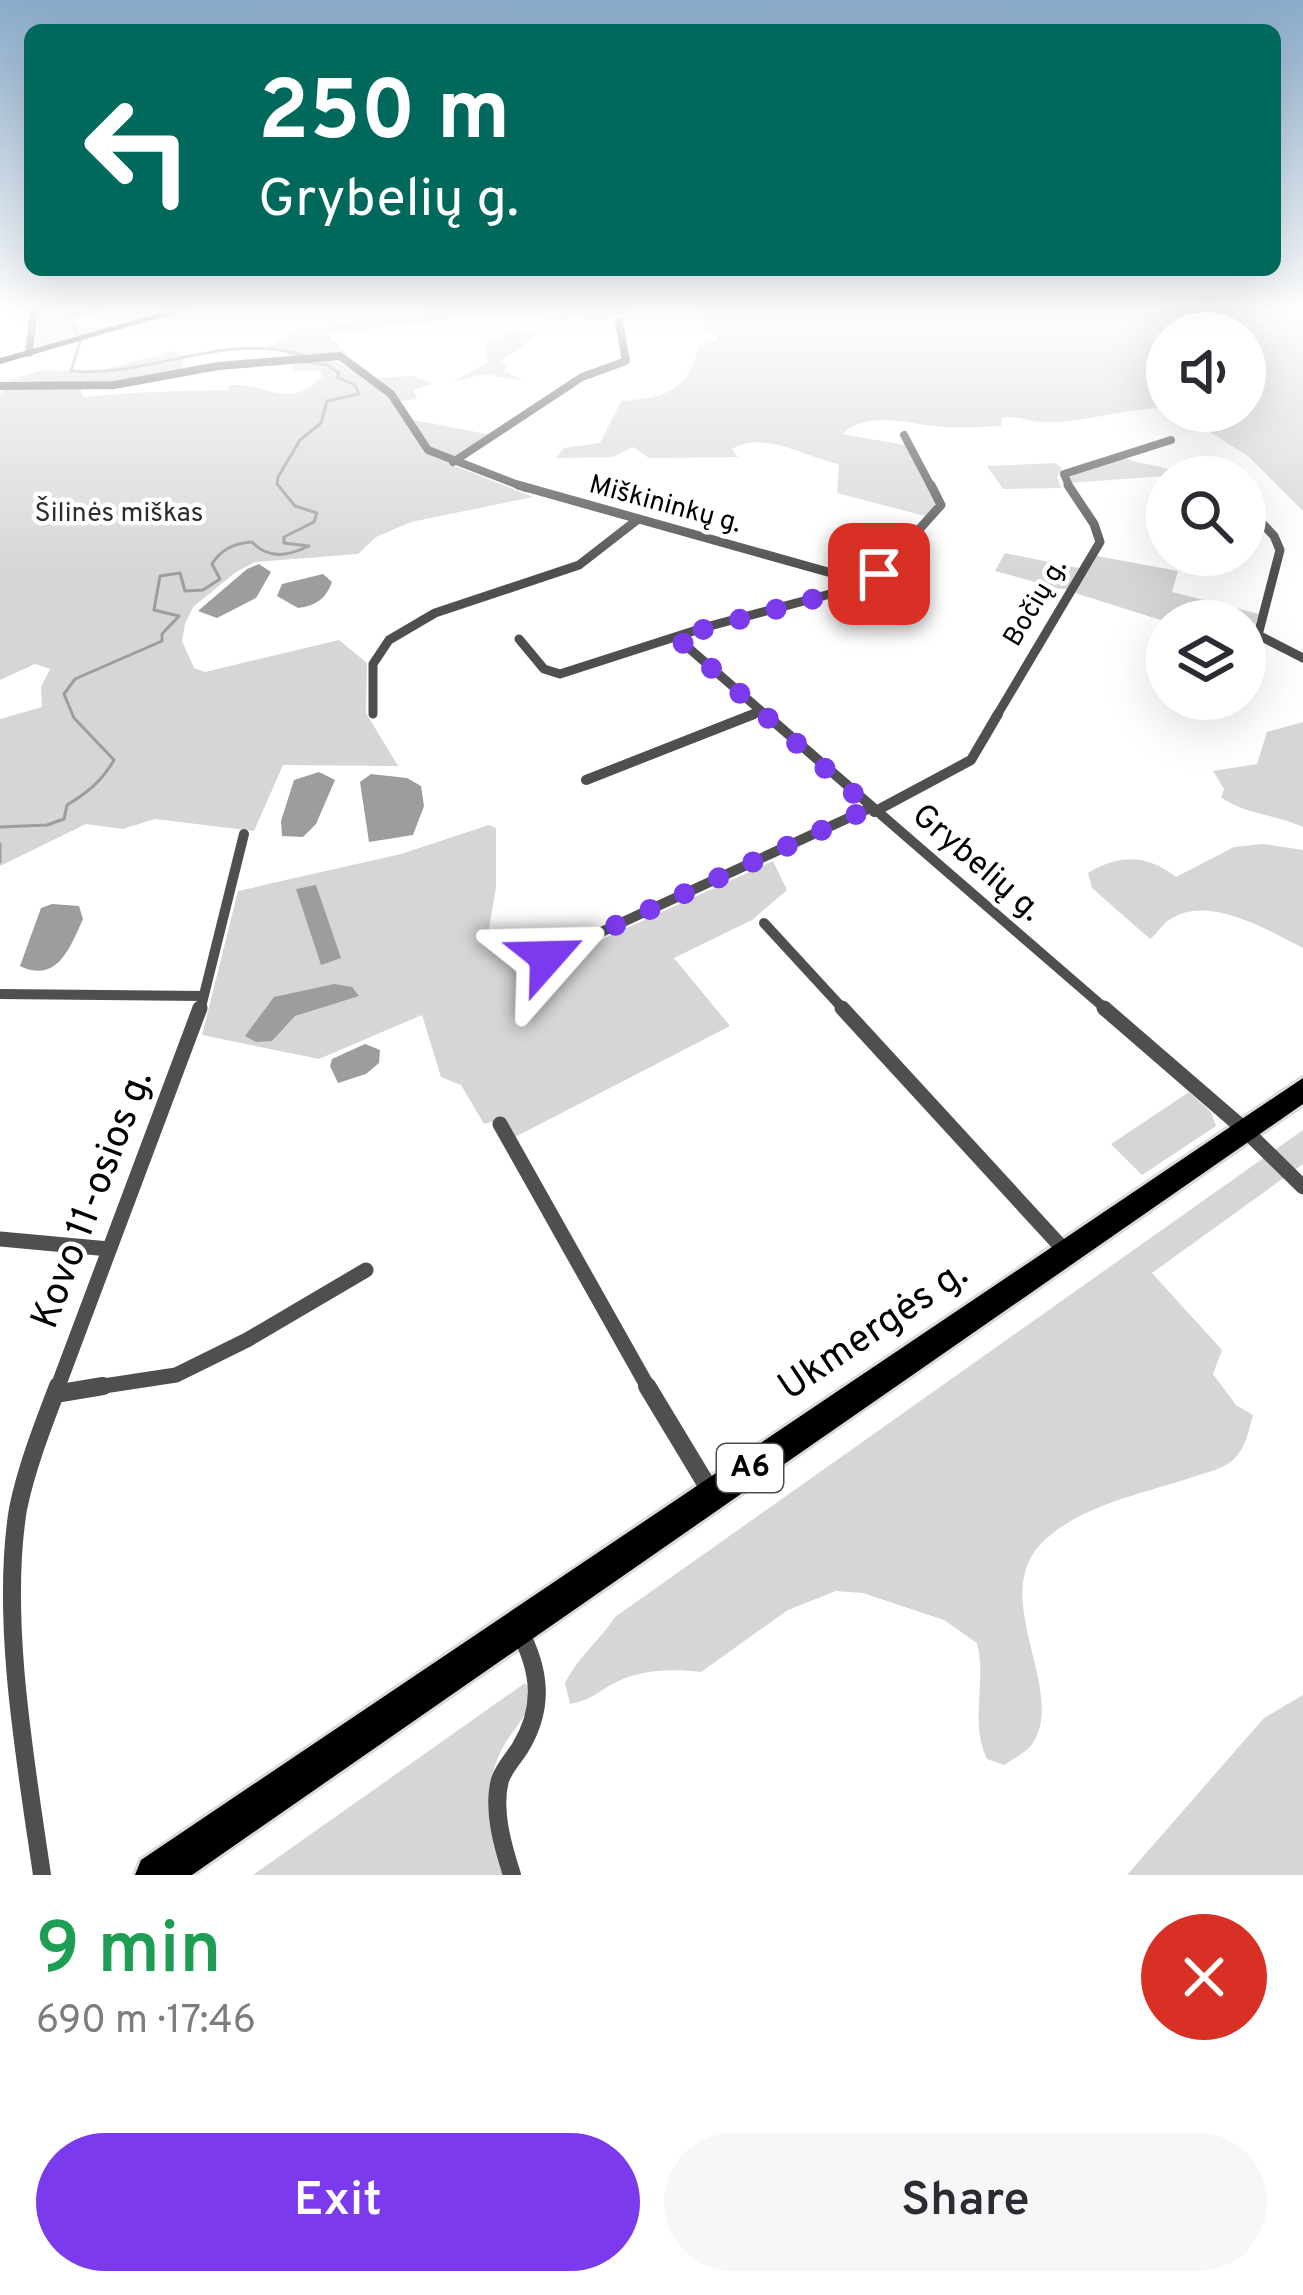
<!DOCTYPE html>
<html lang="en">
<head>
<meta charset="utf-8">
<style>
	:root { --surface:#fff; --page:#f7f7f7; --text:#2b2b33; --muted:#7c7c81; --accent:#7c3aed }
	body { margin:0; font-family:Overpass,sans-serif; background:var(--page); color:var(--text); height:100vh; display:flex; flex-direction:column; font-size:45px; white-space:nowrap }
	* { box-sizing:border-box; margin:0 }
	p { font-size:39px; color:var(--muted) }
	.icon { flex:none; width:66px; height:66px; fill:none; stroke:currentColor; stroke-width:2; stroke-linecap:round; stroke-linejoin:round }
	.map { position:relative; height:1875px; overflow:hidden }
	.sheet { display:flex; flex-direction:column; background:var(--surface); flex:1 }
	.sheet>* { flex:none }
	.top-card { position:absolute; left:24px; top:24px; width:1257px; height:252px; border-radius:18px; box-shadow:0 12px 48px #0002; background:#00695c; color:#fff; overflow:hidden }
	.fabs { position:absolute; left:1146px; top:312px; display:grid; gap:24px }
	.fabs a { display:grid; place-items:center; width:120px; height:120px; border-radius:50%; background:var(--surface); box-shadow:0 12px 48px #0002; font-size:60px }
	.pin { position:absolute; display:grid; place-items:center; width:102px; height:102px; color:#fff; margin:-51px; border-radius:24px; box-shadow:0 6px 18px #0006 }
	.me { position:absolute; width:132px; margin:-66px; rotate:65deg; stroke-linejoin:round; filter:drop-shadow(0 0 9px #0008) }
	.turn { display:flex; align-items:center; gap:42px; height:252px; padding:0 36px; font-size:54px }
	.turn .icon { width:156px; height:156px; stroke-width:2.5 }
	.turn b { display:block; font-size:84px; line-height:102px }
	.round { display:grid; place-items:center; flex:none; width:126px; height:126px; border-radius:63px; background:var(--page) }
	.headline { display:flex; align-items:center; justify-content:space-between; height:204px; padding:0 36px }
	h1 { font-size:72px; font-weight:600; line-height:90px; color:#1e9e55 }
	.primary-button { display:flex; gap:24px; margin-top:auto; padding:24px 36px }
	.primary-button a { flex:1; height:138px; border-radius:72px; background:var(--accent); color:#fff; font-size:48px; font-weight:600; line-height:138px; text-align:center }
	.primary-button a+a { background:var(--page); color:var(--text) }
	.map>svg:first-child { display:block }
	.green { fill:#d6d6d6 }
	.water { fill:#9d9d9d }
	.lines { fill:none; stroke-linecap:round; stroke-linejoin:round }
	.stream { stroke:#9d9d9d; stroke-width:3 }
	.highway-casing { stroke:#dbdbdb; stroke-width:6 }
	.street-far4 { stroke:#4f4f4f; stroke-width:8 }
	.street-far3 { stroke:#4f4f4f; stroke-width:9 }
	.street-far2 { stroke:#4f4f4f; stroke-width:10 }
	.street-far1 { stroke:#4f4f4f; stroke-width:15 }
	.street { stroke:#4f4f4f; stroke-width:18 }
	.secondary { fill:#1c1c1c; fill-rule:evenodd }
	.highway { fill:#000; fill-rule:evenodd }
	.route { stroke:#7c3aed; stroke-width:21; stroke-dasharray:0 37.8 }
	.labels { text-anchor:middle; dominant-baseline:central; stroke-width:9; stroke-linejoin:round; paint-order:stroke }
	.far-street-label { font-size:27px; fill:#000; stroke:#fff }
	.far-park-label { font-size:27px; fill:#2d2d2d; stroke:#fff }
	.shield { fill:#fff; stroke:#4c4c4c; stroke-width:3 }
	.shield-label { font-size:30px; font-weight:bold; fill:#000 }
	.street-label { font-size:33px; fill:#000; stroke:#fff }
	.near-street-label { font-size:39px; fill:#000; stroke:#fff }
</style>
</head>
<body>
<div class="map">
<svg width="1303" height="1875" viewBox="0 0 1303 1875">
	<rect width="100%" height="100%" fill="#fff"/>
	<!-- green -->
	<path class="green" d="M 38,309 L 89,309 L 68,322 L 83,328 L 116,326 L 36,347 Z
		M 417,309 L 644,309 L 591,322 L 585,319 L 588,316 L 564,319 L 470,316 L 328,333 L 347,354 L 291,357 L 281,350 L 263,349 L 300,329 L 432,315 Z
		M 695,309 L 1303,309 L 1303,511 L 1248,456 L 1205,429 L 1225,420 L 1182,411 L 1245,411 L 1245,333 L 1167,333 L 1167,408 C 1127,408 1072,425 1040,422 C 1026,421 1017,415 1002,418 L 1001,426 C 982,427 962,428 943,427 C 907,425 872,409 842,434 L 905,445 L 934,494 L 935,507 L 925,516 L 837,493 L 839,464 C 805,457 765,430 732,449 L 738,457 L 649,458 L 633,447 L 613,457 L 556,458 L 564,448 L 600,443 L 621,401 C 664,398 690,391 698,346 L 716,339 Z
		M 515,330 L 537,335 L 501,361 L 507,366 L 504,372 L 525,381 L 485,374 L 452,382 L 488,362 L 486,343 Z
		M 173,351 L 185,356 L 182,368 L 102,384 L 4,381 L 43,370 L 95,372 Z
		M 329,359 L 371,378 L 414,376 L 433,384 L 413,390 L 417,399 L 393,402 L 403,418 L 492,435 L 450,464 L 533,497 L 411,522 L 376,537 L 358,554 L 255,562 L 236,572 L 193,607 L 185,624 L 182,641 L 194,668 L 205,672 L 339,640 L 367,663 L 366,713 L 398,766 L 283,765 L 254,831 L 155,819 L 123,829 L 86,824 L 0,866 L 0,719 L 42,707 L 41,687 L 50,669 L 35,664 L 0,680 L 0,395 L 5,387 L 79,386 L 84,397 C 132,392 179,391 228,390 L 230,385 C 264,381 289,412 322,377 L 320,370 L 291,371 L 294,362 Z
		M 1122,456 C 1141,467 1161,462 1179,475 L 1069,483 L 1070,472 Z
		M 1056,463 L 1062,468 L 1057,477 L 1061,488 L 1003,489 L 987,466 Z
		M 1005,553 L 1079,568 L 1067,589 L 1060,589 L 995,571 Z
		M 1097,556 L 1178,571 L 1172,592 L 1259,614 L 1253,630 L 1258,641 L 1245,645 L 1245,621 L 1167,622 L 1075,593 Z
		M 1303,722 L 1303,827 C 1276,814 1245,815 1221,797 L 1224,789 L 1213,771 L 1257,764 L 1267,732 Z
		M 489,825 L 496,828 L 496,887 L 487,940 L 520,977 L 773,861 L 787,890 L 752,920 L 674,958 L 730,1026 L 515,1137 L 503,1119 L 484,1124 L 461,1085 L 441,1077 L 422,1015 L 319,1059 L 202,1035 L 238,891 L 401,854 Z
		M 1263,844 L 1303,850 L 1303,948 C 1267,930 1208,893 1169,920 C 1161,925 1157,934 1150,939 L 1092,888 L 1088,873 C 1119,854 1147,854 1176,877 L 1234,847 Z
		M 1189,1092 L 1211,1112 L 1216,1126 L 1142,1175 L 1111,1144 Z
		M 1303,1130 L 1303,1164 L 1152,1273 L 1222,1350 L 1213,1374 L 1236,1405 L 1253,1415 C 1249,1429 1246,1446 1236,1457 C 1224,1470 1203,1473 1187,1479 C 1140,1494 1072,1508 1038,1547 C 992,1602 1066,1691 1033,1743 C 1027,1752 1013,1759 1004,1765 L 987,1759 C 969,1722 987,1683 977,1643 L 944,1620 L 863,1593 L 836,1591 L 788,1610 L 701,1672 C 676,1669 647,1669 623,1679 C 601,1688 596,1699 570,1704 L 565,1683 C 577,1658 600,1640 615,1617 Z
		M 525,1683 L 534,1696 C 526,1719 510,1732 500,1753 C 483,1787 491,1841 503,1875 L 253,1875 Z
		M 1303,1695 L 1303,1875 L 1127,1875 L 1264,1718 Z"/>
	<!-- water -->
	<path class="water" d="M 259,564 L 271,572 L 256,598 L 217,618 L 198,611 L 247,569 Z
		M 323,574 L 332,582 C 326,599 315,606 298,608 L 277,596 L 282,584 Z
		M 319,772 L 335,780 L 316,824 L 303,837 L 282,836 L 281,821 L 294,780 Z
		M 371,774 L 407,778 L 421,786 L 424,806 L 413,835 L 369,842 L 360,782 Z
		M 316,885 L 341,958 L 321,965 L 296,889 Z
		M 52,904 L 79,906 L 83,919 C 70,948 57,984 20,966 L 41,908 Z
		M 334,984 L 352,987 L 359,996 L 295,1016 L 272,1041 L 256,1042 L 245,1036 L 274,997 Z
		M 365,1044 L 380,1050 L 379,1063 L 366,1074 L 338,1083 L 330,1066 L 332,1059 Z"/>
	<g class="lines">
		<!-- stream -->
		<path class="stream" d="M 105,309 L 70,317 L 80,342 L 71,371 C 151,378 226,330 305,356
			M 0,827 L 47,825 L 64,819 L 67,805 C 87,793 102,781 114,760 L 74,718 L 64,694 L 75,679 L 162,641 L 162,634 L 179,616 L 154,610 L 160,576 L 180,573 L 185,591 L 203,590 L 220,579 L 212,564 C 221,549 235,543 252,542 C 269,560 288,556 309,546 L 284,543 L 284,537 L 314,522 L 317,513 L 295,506 L 277,484 L 278,477 L 300,440 L 321,423 L 327,401 L 359,394 L 355,385 L 337,377 L 339,373 L 327,365 L 307,362
			M 0,844 L 0,862"/>
		<!-- highway casing -->
		<g class="highway-casing">
			<path id="highway" d="M 1303,1078 L 1303,1104 L 192,1875 L 135,1875 L 141,1860 Z"/>
		</g>
		<!-- street-far4 -->
		<path class="street-far4" d="M 29,353 L 34,309
			M 0,386 L 114,385 L 218,366 L 340,356 L 391,394 L 428,450 L 526,488
			M 904,435 L 932,488
			M 453,462 L 582,377 L 626,361 L 619,322
			M 1070,488 L 1064,474 L 1171,440"/>
		<!-- street-far3 -->
		<path class="street-far3" d="M 518,485 L 867,583
			M 1245,505 L 1274,536 L 1280,550 L 1258,635 L 1303,658
			M 676,637 L 768,717
			M 519,639 L 544,669 L 560,674 L 706,627 L 860,586 L 879,574 L 941,505 L 931,485
			M 373,714 L 373,664 L 389,640 L 435,613 L 579,565 L 637,520
			M 746,717 L 759,712
			M 996,717 L 1100,542 L 1094,524 L 1068,485"/>
		<!-- street-far2 -->
		<path class="street-far2" d="M 765,714 L 1108,1011
			M 586,780 L 754,714
			M 874,812 L 971,760 L 998,714
			M 764,923 L 845,1011
			M 547,957 L 870,808
			M 0,994 L 203,996
			M 200,1011 L 244,834"/>
		<!-- street-far1 -->
		<path class="street-far1" d="M 842,1008 L 1066,1252
			M 1104,1008 L 1244,1129 L 1303,1187
			M 500,1124 L 649,1389
			M 0,1239 L 109,1249
			M 57,1389 L 200,1008
			M 84,1389 L 176,1375 L 247,1340 L 366,1270"/>
		<!-- street -->
		<path class="street" d="M 647,1386 L 711,1492
			M 55,1394 L 103,1386
			M 42,1875 C 26,1764 0,1619 18,1509 C 26,1469 43,1425 58,1386
			M 512,1875 C 503,1847 492,1810 500,1780 C 504,1768 513,1759 520,1748 C 545,1707 540,1670 519,1630"/>
		<!-- secondary -->
		<path class="secondary" d="M 175,309 L 190,309 L 0,364 L 0,358 Z"/>
		<!-- highway -->
		<use href="#highway" class="highway"/>
	</g>
	<!-- sky -->
	<linearGradient id="sky" x2="0" y2="1"><stop stop-color="#8aabca"/><stop offset="0.54" stop-color="#fff"/><stop offset="1" stop-color="#fff" stop-opacity="0"/></linearGradient>
	<rect width="1303" height="572" fill="url(#sky)"/>
	<g class="lines">
		<!-- route -->
		<path class="route" d="M 547,957 L 870,808 L 676,637 L 860,586 L 879,574"/>
	</g>
	<g class="labels">
		<!-- far-street labels -->
		<g class="far-street-label">
			<text transform="translate(665 505) rotate(15)">Miškininkų g.</text>
			<text transform="translate(1036 603) rotate(-59)">Bočių g.</text>
		</g>
		<!-- far-park labels -->
		<g class="far-park-label">
			<text x="119" y="514">Šilinės miškas</text>
		</g>
		<!-- shield labels -->
		<rect class="shield" x="717" y="1444" width="66" height="48" rx="9"/>
		<g class="shield-label">
			<text x="750" y="1468">A6</text>
		</g>
		<!-- street labels -->
		<g class="street-label">
			<text transform="translate(976 864) rotate(41)">Grybelių g.</text>
		</g>
		<!-- near-street labels -->
		<g class="near-street-label">
			<text transform="translate(94 1200) rotate(-69)">Kovo 11-osios g.</text>
			<text transform="translate(874 1332) rotate(-34)">Ukmergės g.</text>
		</g>
	</g>
</svg>
<div class="fabs">
<a><svg class="icon" aria-label="sound" viewBox="0 0 24 24"><path d="M4 9h4l5-4v14l-5-4H4zM17 9q2 3 0 6"/></svg></a>
<a><svg class="icon" aria-label="search" viewBox="0 0 24 24"><circle cx="10" cy="10" r="6"/><path d="M15 15l6 6"/></svg></a>
<a><svg class="icon" aria-label="layers" viewBox="0 0 24 24"><path d="M12 4l9 5-9 5-9-5zM3 14l9 5 9-5"/></svg></a>
</div>
<div class="pin" style="left:879px;top:574px;background:#d93025"><svg class="icon" aria-label="arrive" viewBox="0 0 24 24"><path d="M6 21V4h12l-3 4 3 4H6"/></svg></div>
<svg class="me" style="left:547px;top:957px" viewBox="-20 -20 40 40"><path d="M0-17L14 15 0 8-14 15z" fill="#7c3aed" stroke="#fff" stroke-width="4"/></svg>
<div class="top-card">
<div class="turn"><svg class="icon" aria-label="left" viewBox="0 0 24 24"><path d="M17 20v-9H6M10 6l-5 5 5 5"/></svg><div><b>250 m</b>Grybelių g.</div></div>
</div>
</div>
<section class="sheet">
<div class="headline"><div><h1>9 min</h1><p>690 m · 17:46</p></div><a class="round" style="background:#d93025;color:#fff"><svg class="icon" aria-label="close" viewBox="0 0 24 24"><path d="M6 6l12 12M18 6L6 18"/></svg></a></div>
<div class="primary-button"><a>Exit</a><a>Share</a></div>
</section>
</body>
</html>
